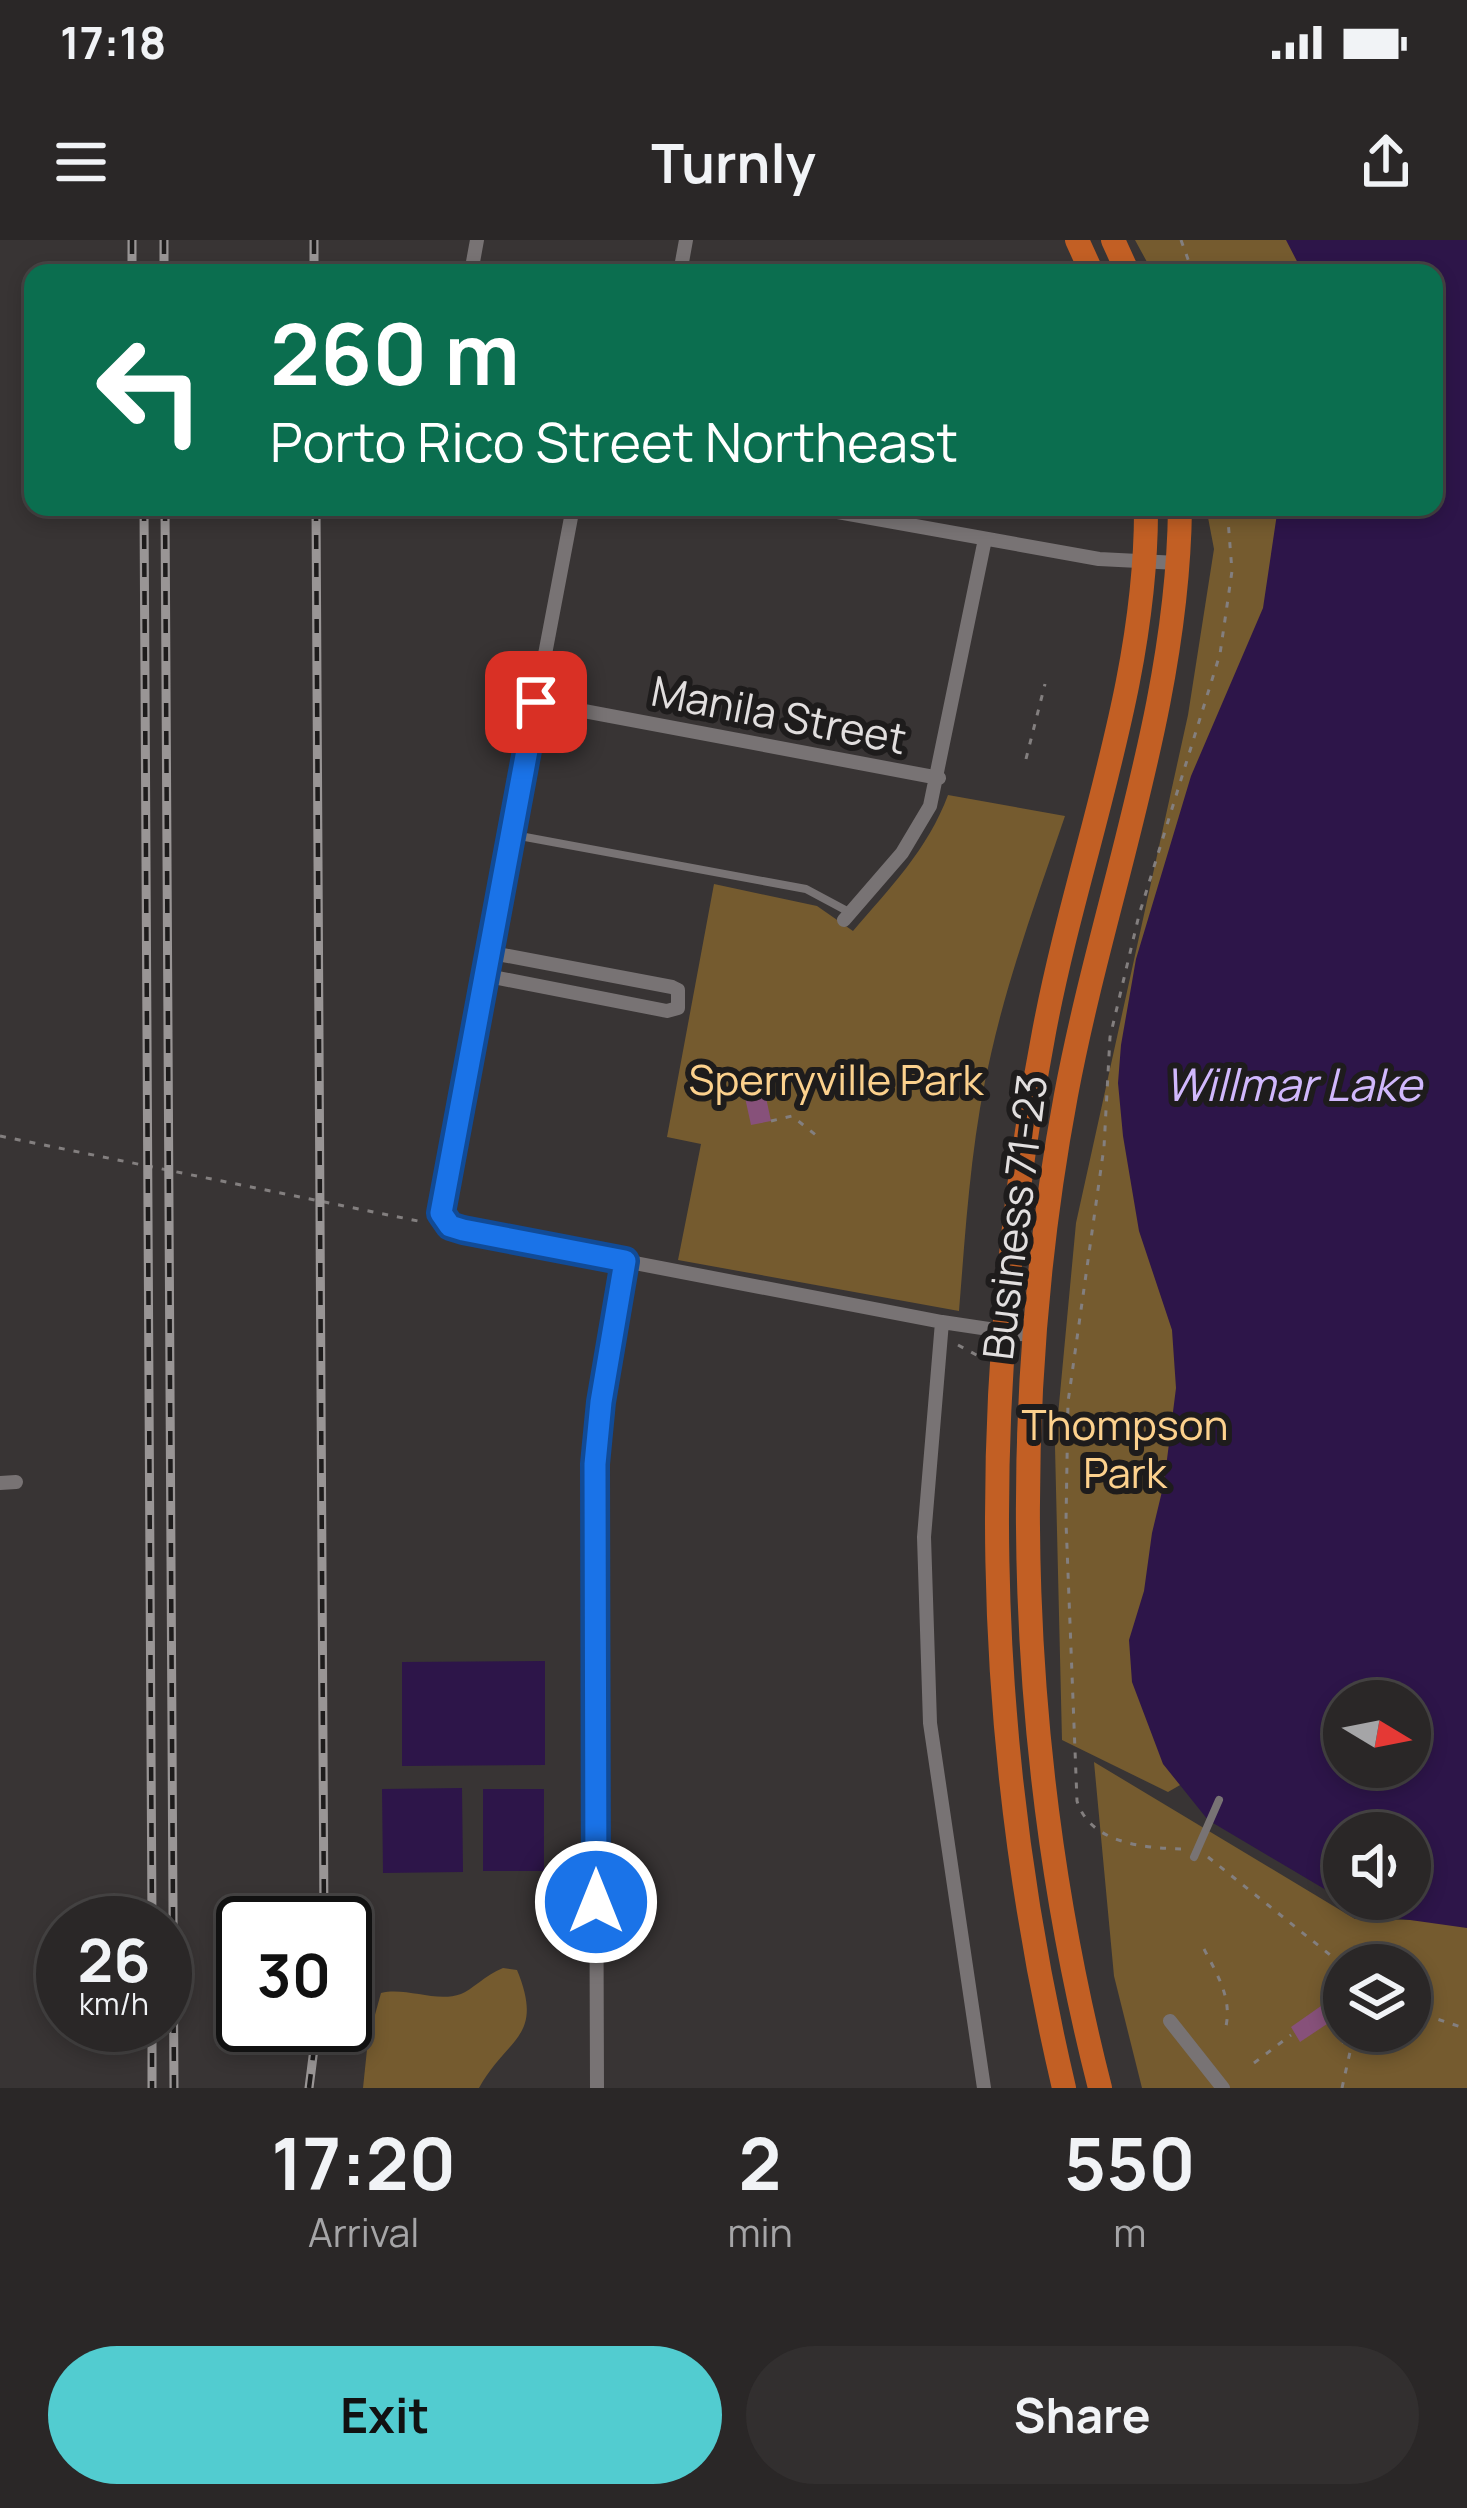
<!DOCTYPE html>
<html lang="en">
<head>
<meta charset="utf-8">
<style>
	:root { --surface:#2a2727; --page:#322f2f; --text:#f1f3f6; --muted:#a5a5a7; --line:#464444; --accent:#52ccd0 }
	body { margin:0; font-family:Manrope,sans-serif; background:var(--page); color:var(--text); height:100vh; display:flex; flex-direction:column; font-size:45px; white-space:nowrap }
	* { box-sizing:border-box; margin:0 }
	p { font-size:39px; color:var(--muted) }
	.icon { flex:none; width:66px; height:66px; fill:none; stroke:currentColor; stroke-width:2; stroke-linecap:round; stroke-linejoin:round }
	.map { position:relative; height:1848px; overflow:hidden }
	.drawer { display:flex; flex-direction:column; background:var(--surface); flex:1 }
	.drawer>* { flex:none }
	.banner { position:absolute; left:24px; top:24px; width:1419px; height:252px; border-radius:24px; box-shadow:0 6px 18px #0003,0 0 0 3px var(--line); background:#0b6e4f; color:#fff; overflow:hidden }
	.needle { width:78px; rotate:100deg }
	.fabs { position:absolute; left:1323px; top:1440px; display:grid; gap:24px }
	.fabs a { display:grid; place-items:center; width:108px; height:108px; border-radius:50%; background:var(--surface); box-shadow:0 6px 18px #0003,0 0 0 3px var(--line); font-size:60px }
	.speed { position:absolute; left:36px; top:1656px; display:flex; gap:24px; font-size:60px; font-weight:700; text-align:center }
	.speed>* { display:grid; place-content:center; width:156px; height:156px; border-radius:50%; background:var(--surface); box-shadow:0 6px 18px #0003,0 0 0 3px var(--line); line-height:1 }
	.speed small { font-size:30px; font-weight:400 }
	.speed .limit { border:6px solid #111; border-radius:18px; background:#fff; color:#111 }
	.pin { position:absolute; display:grid; place-items:center; width:102px; height:102px; color:#fff; margin:-51px; border-radius:24px; box-shadow:0 6px 18px #0006 }
	.me { position:absolute; width:132px; margin:-66px; rotate:0deg; stroke-linejoin:round; filter:drop-shadow(0 0 9px #0008) }
	.turn { display:flex; align-items:center; gap:42px; height:252px; padding:0 48px; font-size:54px }
	.turn .icon { width:156px; height:156px; stroke-width:2.5 }
	.turn b { display:block; font-size:84px; line-height:102px }
	.eta { display:flex; justify-content:space-evenly; align-items:center; height:204px; text-align:center }
	.eta b { font-size:72px; font-weight:700; line-height:84px }
	.primary-button { display:flex; gap:24px; margin-top:auto; padding:24px 48px }
	.primary-button a { flex:1; height:138px; border-radius:72px; background:var(--accent); color:#111; font-size:48px; font-weight:700; line-height:138px; text-align:center }
	.primary-button a+a { background:var(--page); color:var(--text) }
	.status { display:flex; justify-content:space-between; align-items:center; height:84px; padding:0 60px; background:var(--surface); direction:ltr }
	.status svg { height:33px; fill:currentColor }
	header { display:flex; justify-content:space-between; align-items:center; height:156px; padding:0 48px; background:var(--surface); font-size:54px; font-weight:700 }
	.map>svg:first-child { display:block }
	.green { fill:#755b2f; fill-rule:evenodd }
	.water { fill:#2d1549; fill-rule:evenodd }
	.building { fill:#87517a }
	.lines { fill:none; stroke-linecap:round; stroke-linejoin:round }
	.path { stroke:#837f7f; stroke-width:3; stroke-dasharray:6 9; stroke-linecap:butt }
	.service { stroke:#787374; stroke-width:8 }
	.minor { stroke:#787374; stroke-width:14 }
	.trunk { stroke:#c25f24; stroke-width:24 }
	.rail-casing { stroke:#999595; stroke-width:9 }
	.rail { stroke:#1e1c1c; stroke-width:4.5; stroke-dasharray:14; stroke-linecap:butt }
	.route-casing { stroke:#114b97; stroke-width:30 }
	.route { stroke:#1a73e8; stroke-width:21 }
	.labels { text-anchor:middle; dominant-baseline:central; stroke-width:12; stroke-linejoin:round; paint-order:stroke }
	.street-label { font-size:42px; fill:#e2dfdf; stroke:#1e1c1c }
	.park-label { font-size:42px; fill:#fcd18d; stroke:#1e1c1c }
	.water-label { font-size:45px; font-style:italic; fill:#d1b8fd; stroke:#1e1c1c }
</style>
</head>
<body>
<div class="status"><b>17:18</b><svg viewBox="0 0 49 12"><path d="M0 12V9h3v3zM5 12V6h3v6zM10 12V3h3v9zM15 12V0h3v12zM26 1h20v11H26zM47 4h2v5h-2z"/></svg></div>
<header><svg class="icon" aria-label="menu" viewBox="0 0 24 24"><path d="M4 6h16M4 12h16M4 18h16"/></svg>Turnly<svg class="icon" aria-label="share" viewBox="0 0 24 24"><path d="M12 15V3M7 8l5-5 5 5M5 13v7h14v-7"/></svg></header>
<div class="map">
<svg width="1467" height="1848" viewBox="0 0 1467 1848">
	<rect width="100%" height="100%" fill="#383434"/>
	<!-- green -->
	<path class="green" d="M 1135,0 L 1301,0 L 1319,33 L 1153,33 Z
		M 1206,267 L 1290,267 L 1194,1166 L 1194,1537 L 1168,1552 L 1062,1500 L 1055,1207 L 1076,983 L 1188,475 L 1214,309 Z
		M 948,555 L 1065,576 C 1038,655 1009,734 991,814 C 971,898 966,985 959,1071 L 678,1020 L 701,904 L 667,897 L 714,644 L 817,666 L 853,691 C 890,648 928,609 948,555 Z
		M 1094,1522 L 1355,1679 L 1467,1681 L 1467,1848 L 1142,1848 L 1114,1736 ZM 1344,1725 L 1410,1725 L 1410,1791 L 1344,1791 Z
		M 503,1728 L 517,1730 C 545,1798 507,1797 479,1848 L 363,1848 L 368,1800 L 381,1753 C 407,1747 436,1763 461,1754 C 472,1750 485,1735 503,1728 Z"/>
	<!-- water -->
	<path class="water" d="M 1286,0 L 1467,0 L 1467,1688 L 1396,1678 L 1348,1663 L 1208,1580 L 1163,1524 L 1132,1442 L 1129,1400 L 1144,1351 L 1152,1293 L 1164,1243 L 1176,1148 L 1172,1090 L 1139,991 L 1123,896 L 1118,843 L 1121,805 L 1136,719 L 1191,536 L 1263,368 L 1278,267 L 1434,267 L 1434,33 L 1303,33 ZM 1344,1461 L 1410,1461 L 1410,1527 L 1344,1527 ZM 1344,1593 L 1410,1593 L 1410,1659 L 1344,1659 Z
		M 545,1421 L 545,1525 L 402,1526 L 402,1422 Z
		M 462,1548 L 463,1632 L 383,1633 L 382,1549 Z
		M 483,1549 L 544,1549 L 544,1631 L 483,1631 Z"/>
	<!-- building -->
	<path class="building" d="M 764,848 L 771,881 L 751,885 L 744,853 Z
		M 1331,1759 L 1342,1774 L 1300,1802 L 1291,1787 Z"/>
	<g class="lines">
		<!-- path -->
		<path class="path" d="M 1181,0 L 1193,33
			M 1026,519 L 1045,444
			M 771,881 L 792,876 L 817,896
			M 0,896 L 418,981
			M 958,1105 L 980,1117
			M 1181,1609 C 1143,1608 1090,1603 1077,1561 L 1066,1282 L 1068,1162 L 1104,907 L 1110,797 L 1139,675 L 1220,414 L 1232,331 L 1227,267
			M 1208,1617 L 1344,1726
			M 1204,1709 C 1217,1734 1232,1758 1226,1786
			M 1410,1770 L 1467,1789
			M 1332,1786 L 1349,1810
			M 1254,1823 L 1291,1795
			M 1342,1848 L 1350,1812 L 1368,1807 L 1376,1791"/>
		<!-- service -->
		<path class="service" d="M 509,594 L 806,649 L 849,672
			M 1194,1617 L 1219,1560"/>
		<!-- minor -->
		<path class="minor" d="M 471,33 L 477,0
			M 680,33 L 686,0
			M 573,267 L 443,951 L 444,980 L 463,990 L 942,1082 L 1035,1096
			M 810,267 L 1099,319 L 1178,323
			M 536,462 L 939,538
			M 844,680 L 902,613 L 930,566 L 985,299
			M 483,735 L 667,771 L 678,768 L 678,750 L 672,747 L 487,712
			M 942,1082 L 924,1297 L 930,1483 L 984,1848
			M 0,1243 L 16,1242
			M 1170,1781 L 1223,1848
			M 597,1848 L 595,1224 L 601,1162 L 625,1021"/>
		<!-- trunk -->
		<path class="trunk" d="M 1077,0 L 1092,33
			M 1113,0 L 1128,33
			M 1064,1848 C 981,1495 976,1148 1044,792 C 1077,616 1147,448 1146,267
			M 1100,1848 C 1018,1527 1005,1180 1066,855 C 1103,658 1178,469 1180,267"/>
		<!-- rail casing -->
		<g class="rail-casing">
			<path id="rail" d="M 132,0 L 132,33
				M 164,0 L 164,33
				M 314,0 L 314,33
				M 144,267 L 152,1683
				M 165,267 L 174,1848
				M 316,267 L 324,1683
				M 152,1785 L 152,1848
				M 309,1848 L 317,1785"/>
		</g>
		<!-- rail -->
		<use href="#rail" class="rail"/>
	</g>
	<g class="lines">
		<!-- route casing -->
		<g class="route-casing">
			<path id="route" d="M 536,462 L 441,973 L 450,986 L 463,990 L 625,1021 L 601,1162 L 595,1224 L 596,1662"/>
		</g>
		<!-- route -->
		<use href="#route" class="route"/>
	</g>
	<g class="labels">
		<!-- street labels -->
		<g class="street-label">
			<text transform="translate(779 474) rotate(11)">Manila Street</text>
			<text transform="translate(1014 977) rotate(-83)">Business 71-23</text>
		</g>
		<!-- park labels -->
		<g class="park-label">
			<text x="836" y="839">Sperryville Park</text>
			<text x="1125" y="1184">Thompson<tspan x="1125" dy="48">Park</tspan></text>
		</g>
		<!-- water labels -->
		<g class="water-label">
			<text x="1293" y="844">Willmar Lake</text>
		</g>
	</g>
</svg>
<div class="fabs">
<a><svg class="needle" viewBox="-14 -14 28 28"><path d="M0-13l5 13h-10z" fill="#e53935"/><path d="M0 13l5-13h-10z" fill="#a5a5a7"/></svg></a>
<a><svg class="icon" aria-label="sound" viewBox="0 0 24 24"><path d="M4 9h4l5-4v14l-5-4H4zM17 9q2 3 0 6"/></svg></a>
<a><svg class="icon" aria-label="layers" viewBox="0 0 24 24"><path d="M12 4l9 5-9 5-9-5zM3 14l9 5 9-5"/></svg></a>
</div>
<div class="speed"><div>26<small>km/h</small></div><div class="limit">30</div></div>
<div class="pin" style="left:536px;top:462px;background:#d93025"><svg class="icon" aria-label="arrive" viewBox="0 0 24 24"><path d="M6 21V4h12l-3 4 3 4H6"/></svg></div>
<svg class="me" style="left:596px;top:1662px" viewBox="-20 -20 40 40"><circle r="17" fill="#1a73e8" stroke="#fff" stroke-width="3"/><path d="M0-11L8 9 0 5-8 9z" fill="#fff"/></svg>
<div class="banner">
<div class="turn"><svg class="icon" aria-label="left" viewBox="0 0 24 24"><path d="M17 20v-9H6M10 6l-5 5 5 5"/></svg><div><b>260 m</b>Porto Rico Street Northeast</div></div>
</div>
</div>
<section class="drawer">
<div class="eta">
<div><b>17:20</b><p>Arrival</p></div>
<div><b>2</b><p>min</p></div>
<div><b>550</b><p>m</p></div>
</div>
<div class="primary-button"><a>Exit</a><a>Share</a></div>
</section>
</body>
</html>
